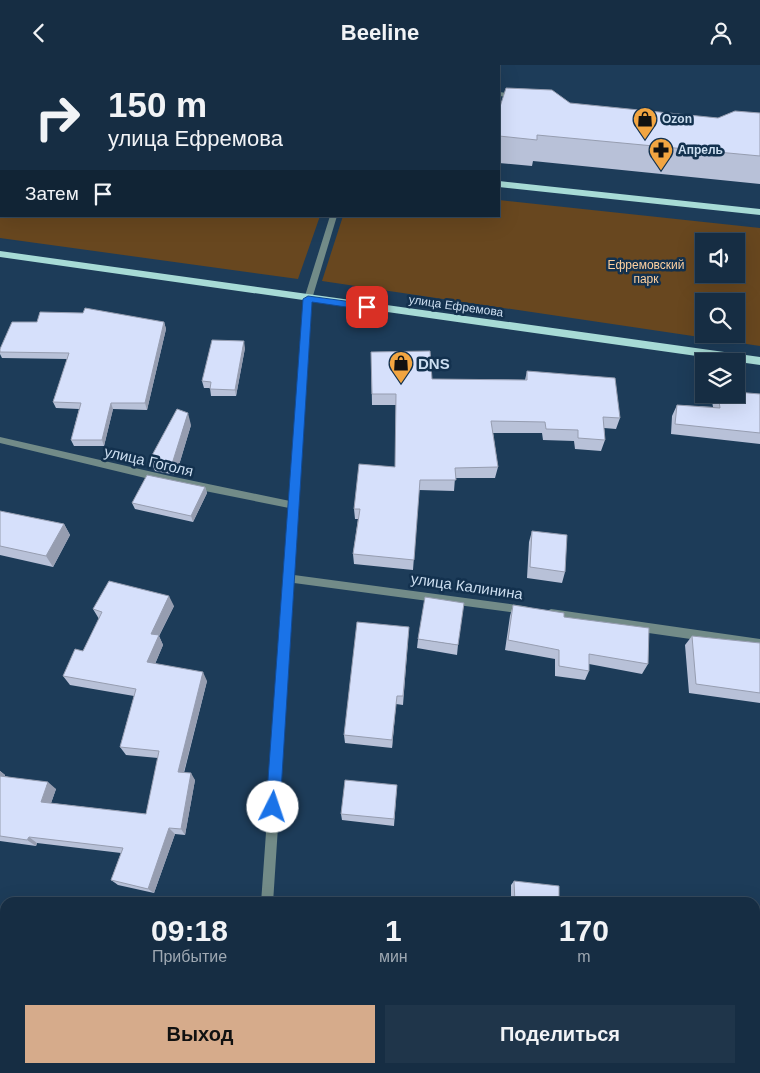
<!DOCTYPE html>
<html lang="ru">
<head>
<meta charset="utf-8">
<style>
	:root { --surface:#162d43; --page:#1f354a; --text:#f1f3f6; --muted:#9ea8b2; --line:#35495c; --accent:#d6ab8b }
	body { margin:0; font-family:Arial,sans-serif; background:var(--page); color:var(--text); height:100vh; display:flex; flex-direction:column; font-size:19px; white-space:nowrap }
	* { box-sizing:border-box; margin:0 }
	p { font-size:16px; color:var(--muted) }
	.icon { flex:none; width:28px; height:28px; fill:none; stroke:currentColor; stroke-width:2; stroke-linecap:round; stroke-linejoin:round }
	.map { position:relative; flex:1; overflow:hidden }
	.side { position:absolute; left:0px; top:832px; width:760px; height:176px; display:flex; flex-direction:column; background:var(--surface); border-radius:15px 15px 0 0; box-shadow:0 5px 20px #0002,0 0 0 1px var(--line) }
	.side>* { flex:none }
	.guide { position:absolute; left:0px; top:0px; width:500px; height:152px; box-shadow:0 5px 20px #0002,0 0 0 1px var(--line); background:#162d43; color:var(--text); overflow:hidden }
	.buttons { position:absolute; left:695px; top:168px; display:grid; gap:10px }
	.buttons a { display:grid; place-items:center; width:50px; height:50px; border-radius:0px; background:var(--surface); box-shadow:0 5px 20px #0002,0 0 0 1px var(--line); font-size:25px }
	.pin { position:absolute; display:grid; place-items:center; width:42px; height:42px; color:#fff; margin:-21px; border-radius:10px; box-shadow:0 2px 8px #0006 }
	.me { position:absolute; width:55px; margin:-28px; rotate:4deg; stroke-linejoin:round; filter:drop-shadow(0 0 4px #0008) }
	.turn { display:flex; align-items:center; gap:18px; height:105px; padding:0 25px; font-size:22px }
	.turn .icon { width:65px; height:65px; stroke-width:2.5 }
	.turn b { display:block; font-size:35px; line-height:42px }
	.then { display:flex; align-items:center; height:48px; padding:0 25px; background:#0003; gap:10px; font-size:19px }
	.eta { display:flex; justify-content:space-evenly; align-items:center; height:85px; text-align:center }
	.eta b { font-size:30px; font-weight:600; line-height:35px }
	.cta { display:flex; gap:10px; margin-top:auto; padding:10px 25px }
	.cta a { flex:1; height:58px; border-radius:0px; background:var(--accent); color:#111; font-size:20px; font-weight:600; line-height:58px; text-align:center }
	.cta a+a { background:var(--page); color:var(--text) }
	header { display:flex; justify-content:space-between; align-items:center; height:65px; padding:0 25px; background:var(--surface); font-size:22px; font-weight:600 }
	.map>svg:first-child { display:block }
	.green { fill:#68471f; fill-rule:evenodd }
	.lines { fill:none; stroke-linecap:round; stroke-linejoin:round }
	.lane { fill:#728b88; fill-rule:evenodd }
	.street { fill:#728b88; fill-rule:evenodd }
	.primary { fill:#a7dbd6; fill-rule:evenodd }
	.wall { fill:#b8c1d8 }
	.shaded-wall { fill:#969db0 }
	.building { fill:#d6e0fb; stroke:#969db0 }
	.route { fill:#1a73e8; stroke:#114b97 }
	.labels { text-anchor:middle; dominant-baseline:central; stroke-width:5; stroke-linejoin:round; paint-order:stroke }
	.far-poi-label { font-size:12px; font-weight:bold; fill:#ccdef0; stroke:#13314e; text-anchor:start }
	.far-park-label { font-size:12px; fill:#fdd0a0; stroke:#13314e }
	.far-street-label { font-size:12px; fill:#ccdef0; stroke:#13314e }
	.poi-label { font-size:15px; font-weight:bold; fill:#ccdef0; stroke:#13314e; text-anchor:start }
	.street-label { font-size:15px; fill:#ccdef0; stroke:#13314e }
</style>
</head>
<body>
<header><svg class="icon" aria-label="back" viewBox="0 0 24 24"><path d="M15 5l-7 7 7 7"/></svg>Beeline<svg class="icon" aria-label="person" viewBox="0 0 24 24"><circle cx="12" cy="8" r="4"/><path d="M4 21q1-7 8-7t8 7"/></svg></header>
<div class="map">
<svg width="760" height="1008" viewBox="0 0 760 1008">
	<rect width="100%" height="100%" fill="#1d3c59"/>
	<!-- green -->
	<path class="green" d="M 0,80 L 1,151 L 320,151 L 298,214 L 0,173 Z
		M 499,135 L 760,163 L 760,281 L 322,216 L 343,151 L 499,151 ZM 704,176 L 736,176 L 736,209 L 704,209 ZM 704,236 L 736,236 L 736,269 L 704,269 Z"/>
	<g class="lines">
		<!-- lane -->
		<path class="lane" d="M 296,0 L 302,0 L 302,1 L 296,1 Z
			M 483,0 L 489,0 L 489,1 L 483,1 Z
			M 499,27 L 517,29 L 520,31 L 517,33 L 499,31 Z"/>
		<!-- street -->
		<path class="street" d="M 330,151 L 337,151 L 312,234 L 294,510 L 524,541 L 528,542 L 529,545 L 528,548 L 524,549 L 294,518 L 273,838 L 261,838 L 289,443 L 170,419 L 0,378 L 0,372 L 170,411 L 290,436 L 304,234 Z
			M 551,544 L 760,574 L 760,584 L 551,554 L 547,552 L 546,549 L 547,546 Z
			M 0,878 L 5,880 L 5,894 L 0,892 Z
			M 249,1004 L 263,1004 L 262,1008 L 248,1008 Z
			M 317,1004 L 343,1004 L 345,1008 L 319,1008 Z"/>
		<!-- primary -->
		<path class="primary" d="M 0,66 L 1,66 L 1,70 L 0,70 Z
			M 499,116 L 760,144 L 760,150 L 499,122 Z
			M 0,186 L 760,292 L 760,300 L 0,192 Z"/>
	</g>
	<!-- wall -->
	<path class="wall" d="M 214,0 L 278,0 L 278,1 L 214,1 Z
		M 499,45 L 718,53 L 760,48 L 760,119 L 533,96 L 532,101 L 499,98 Z
		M 164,257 L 166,264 L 147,345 L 113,344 L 104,381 L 74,381 L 71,375 L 79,344 L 56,343 L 53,337 L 67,294 L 2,293 L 0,289 L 0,284 Z
		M 245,283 L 236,331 L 211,331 L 210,323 L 204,323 L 202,316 Z
		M 371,287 L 432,314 L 525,315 L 527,306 L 620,353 L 616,364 L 604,363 L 605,375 L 601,386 L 575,384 L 574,376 L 543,375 L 542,368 L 493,368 L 498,402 L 495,413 L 455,413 L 454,426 L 419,425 L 413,505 L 354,499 L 353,489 L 358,454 L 355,454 L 354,444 L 395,402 L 396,340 L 372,340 Z
		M 716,329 L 760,329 L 760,379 L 671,369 L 672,351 L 677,340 L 713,342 L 712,336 Z
		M 191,360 L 176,410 L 155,406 L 150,394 Z
		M 205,422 L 207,428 L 193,457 L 135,444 L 132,438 Z
		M 0,446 L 64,459 L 70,470 L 53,502 L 0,490 Z
		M 532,466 L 565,507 L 562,518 L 527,513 L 529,477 Z
		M 513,540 L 648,599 L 642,609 L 589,599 L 589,606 L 585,615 L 555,611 L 555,594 L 505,585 L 510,551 Z
		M 174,541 L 159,571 L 163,580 L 155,599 L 207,616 L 184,708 L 195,715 L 185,770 L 175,769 L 154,828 L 118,820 L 111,815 L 121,788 L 37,778 L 36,781 L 0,776 L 0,706 L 5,710 L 5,711 L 56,724 L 51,738 L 146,749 L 158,693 L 126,690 L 120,682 L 134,631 L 70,620 L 63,611 L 83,586 L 99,554 L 93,544 Z
		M 409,562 L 403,640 L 396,639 L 392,683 L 345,678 L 344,670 Z
		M 692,571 L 760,578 L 760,638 L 689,628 L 685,580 Z
		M 418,574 L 458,580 L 457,590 L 417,583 Z
		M 397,720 L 394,761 L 342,755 L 341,749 Z
		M 514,816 L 559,838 L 511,838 L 511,820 Z
		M 110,1004 L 139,1004 L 159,1008 L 109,1008 Z
		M 729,1004 L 755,1004 L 760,1008 L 730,1008 Z"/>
	<!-- shaded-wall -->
	<path class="shaded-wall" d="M 258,0 L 278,0 L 278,1 L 258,1 Z
		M 164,257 L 166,264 L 147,345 L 145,338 Z
		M 244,276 L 245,283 L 236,331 L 235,325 Z
		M 111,338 L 113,344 L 104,381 L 102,375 Z
		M 188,348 L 191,360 L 176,410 L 172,399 Z
		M 205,422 L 207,428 L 193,457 L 191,451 Z
		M 64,459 L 70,470 L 53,502 L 46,491 Z
		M 169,531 L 174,541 L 159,571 L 163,580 L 152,606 L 147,597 L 151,569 Z
		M 203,607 L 207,616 L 182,714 L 178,707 Z
		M 397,631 L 396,639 L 392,683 L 392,675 Z
		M 0,706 L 5,710 L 2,717 L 0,715 Z
		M 191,708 L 195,715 L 185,770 L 181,764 Z
		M 48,717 L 56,724 L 49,744 L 41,737 Z
		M 169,763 L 175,769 L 154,828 L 148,824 Z
		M 29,772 L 37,778 L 36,781 L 27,775 Z
		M 11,1004 L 22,1004 L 21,1008 L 10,1008 Z"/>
	<!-- building -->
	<path class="building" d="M 214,0 L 249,0 L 249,1 L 214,1 Z
		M 410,0 L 457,0 L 457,1 L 410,1 Z
		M 506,23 L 552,25 L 570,38 L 718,53 L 735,46 L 760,48 L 760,91 L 537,70 L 537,75 L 499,71 L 499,45 Z
		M 85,243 L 164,257 L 145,338 L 111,338 L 102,375 L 71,375 L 81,338 L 53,337 L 69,288 L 0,287 L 0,284 L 12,257 L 37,257 L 40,247 L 83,248 Z
		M 212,275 L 244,276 L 235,325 L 210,324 L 211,317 L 202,316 Z
		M 430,286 L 432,314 L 527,315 L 527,306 L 615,313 L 620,353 L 603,352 L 605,375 L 578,373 L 578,365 L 546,364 L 545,357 L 491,356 L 498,402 L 455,403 L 456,415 L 420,415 L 414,495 L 353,489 L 360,444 L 354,444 L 359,399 L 395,402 L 396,329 L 372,329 L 371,287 Z
		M 736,327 L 760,329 L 760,368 L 675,359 L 677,340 L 720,343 L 718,329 L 736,329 Z
		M 177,344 L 188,348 L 172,399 L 150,394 Z
		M 147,410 L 205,422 L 191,451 L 132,438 Z
		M 0,446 L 64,459 L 46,491 L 0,481 Z
		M 532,466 L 567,470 L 565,507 L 530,502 Z
		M 109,516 L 169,531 L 151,569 L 159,570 L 147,597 L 203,607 L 178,707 L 191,708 L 181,764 L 169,763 L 148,824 L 111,815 L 123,783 L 29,772 L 27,775 L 0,771 L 0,711 L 48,717 L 41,737 L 146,749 L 159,686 L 120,682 L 136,624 L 63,611 L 75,584 L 83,586 L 102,547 L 93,544 Z
		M 425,532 L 464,538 L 458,580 L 418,574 Z
		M 513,540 L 564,548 L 564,552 L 649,563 L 648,599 L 589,589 L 589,606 L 559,601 L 559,585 L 508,575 Z
		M 357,557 L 409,562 L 403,631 L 397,631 L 392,675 L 344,670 Z
		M 692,571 L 760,578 L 760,628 L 696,619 Z
		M 345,715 L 397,720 L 394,754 L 341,749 Z
		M 514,816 L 559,821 L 559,838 L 515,838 Z
		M 755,953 L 760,953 L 760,1008 L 739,1008 L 738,1004 L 755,1004 Z
		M 0,981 L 5,982 L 5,1004 L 11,1004 L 10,1008 L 0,1008 Z
		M 110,1004 L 133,1004 L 153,1008 L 109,1008 Z"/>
	<!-- route -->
	<path class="route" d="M 308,231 L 367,239 L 371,242 L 367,245 L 312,237 L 280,742 L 278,747 L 273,749 L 268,747 L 266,742 L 303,234 Z"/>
	<!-- icons -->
	<defs>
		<g id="shop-pin" transform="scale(1.25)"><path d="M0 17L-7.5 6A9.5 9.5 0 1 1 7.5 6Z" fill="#f2a541" stroke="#13314e"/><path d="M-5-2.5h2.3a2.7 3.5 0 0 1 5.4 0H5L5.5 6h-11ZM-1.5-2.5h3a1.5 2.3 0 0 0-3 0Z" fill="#111"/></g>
		<g id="pharmacy-pin" transform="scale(1.25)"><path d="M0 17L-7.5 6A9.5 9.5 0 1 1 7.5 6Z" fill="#f2a541" stroke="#13314e"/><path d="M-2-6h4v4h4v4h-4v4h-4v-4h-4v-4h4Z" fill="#111"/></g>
	</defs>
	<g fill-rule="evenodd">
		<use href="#shop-pin" x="645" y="54"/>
		<use href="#pharmacy-pin" x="661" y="85"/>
		<use href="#shop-pin" x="401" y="298"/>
	</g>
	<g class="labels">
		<!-- far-poi labels -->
		<g class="far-poi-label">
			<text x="662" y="54">Ozon</text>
			<text x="678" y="85">Апрель</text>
		</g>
		<!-- far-park labels -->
		<g class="far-park-label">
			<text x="646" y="200">Ефремовский<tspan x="646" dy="14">парк</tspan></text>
		</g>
		<!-- far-street labels -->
		<g class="far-street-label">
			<text transform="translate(456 241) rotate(8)">улица Ефремова</text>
		</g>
		<!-- poi labels -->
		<g class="poi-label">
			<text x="418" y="298">DNS</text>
		</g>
		<!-- street labels -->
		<g class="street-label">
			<text transform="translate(149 396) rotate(13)">улица Гоголя</text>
			<text transform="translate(467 521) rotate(8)">улица Калинина</text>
		</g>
	</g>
</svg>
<div class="buttons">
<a><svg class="icon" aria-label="sound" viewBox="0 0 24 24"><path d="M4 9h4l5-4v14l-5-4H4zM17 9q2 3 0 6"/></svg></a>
<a><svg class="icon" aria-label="search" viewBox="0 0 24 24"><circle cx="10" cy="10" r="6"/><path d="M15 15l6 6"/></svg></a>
<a><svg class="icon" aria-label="layers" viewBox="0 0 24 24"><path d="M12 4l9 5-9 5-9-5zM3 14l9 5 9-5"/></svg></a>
</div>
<div class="pin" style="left:367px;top:242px;background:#d93025"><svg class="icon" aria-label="arrive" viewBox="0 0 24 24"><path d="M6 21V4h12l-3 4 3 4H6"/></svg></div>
<svg class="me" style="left:273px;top:742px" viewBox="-20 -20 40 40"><circle r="19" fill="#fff"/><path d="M0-13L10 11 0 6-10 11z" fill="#1a73e8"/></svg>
<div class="guide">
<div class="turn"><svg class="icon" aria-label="right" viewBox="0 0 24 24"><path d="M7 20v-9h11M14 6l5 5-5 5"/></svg><div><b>150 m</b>улица Ефремова</div></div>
<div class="then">Затем<svg class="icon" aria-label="arrive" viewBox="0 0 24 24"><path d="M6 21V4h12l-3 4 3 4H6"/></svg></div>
</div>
<section class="side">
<div class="eta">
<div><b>09:18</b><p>Прибытие</p></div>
<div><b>1</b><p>мин</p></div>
<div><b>170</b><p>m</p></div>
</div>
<div class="cta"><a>Выход</a><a>Поделиться</a></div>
</section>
</div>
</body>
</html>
